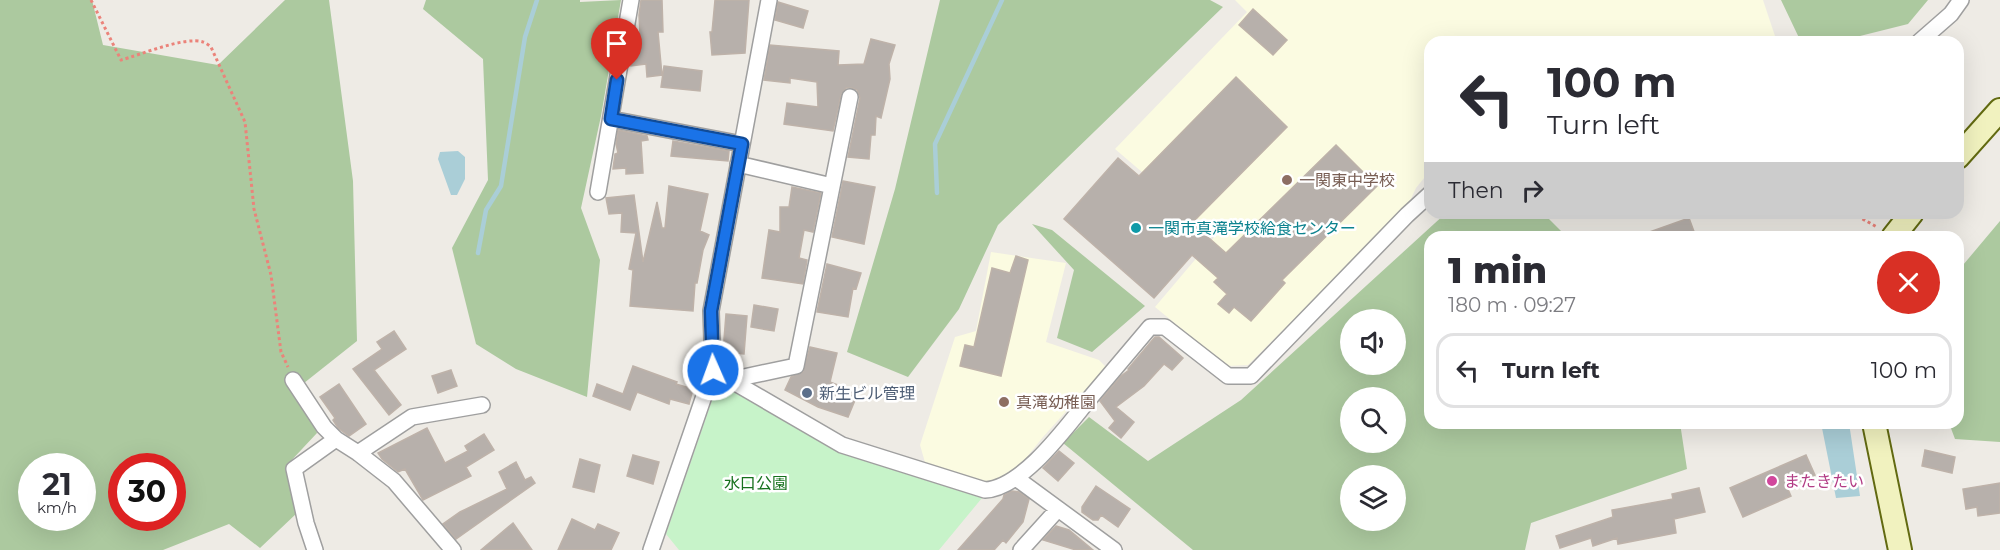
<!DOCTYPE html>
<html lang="en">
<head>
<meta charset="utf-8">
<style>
	:root { --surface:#fff; --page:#f7f7f7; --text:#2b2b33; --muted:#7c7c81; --line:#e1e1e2 }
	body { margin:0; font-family:Montserrat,"Noto Sans JP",sans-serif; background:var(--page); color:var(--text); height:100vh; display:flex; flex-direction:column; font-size:22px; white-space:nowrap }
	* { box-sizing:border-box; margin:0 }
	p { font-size:20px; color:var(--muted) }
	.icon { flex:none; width:33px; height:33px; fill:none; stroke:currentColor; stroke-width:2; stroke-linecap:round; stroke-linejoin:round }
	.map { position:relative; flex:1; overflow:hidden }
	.sheet { position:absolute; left:1424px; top:231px; width:540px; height:198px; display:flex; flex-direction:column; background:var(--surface); border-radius:18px; box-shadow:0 6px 24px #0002 }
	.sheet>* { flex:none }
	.banner { position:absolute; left:1424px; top:36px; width:540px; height:183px; border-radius:18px; box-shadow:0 6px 24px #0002; background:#fff; color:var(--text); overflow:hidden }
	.buttons { position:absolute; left:1340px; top:309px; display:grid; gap:12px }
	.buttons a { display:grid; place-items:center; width:66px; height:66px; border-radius:50%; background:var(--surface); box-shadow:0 6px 24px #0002; font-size:30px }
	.speed { position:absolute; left:18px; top:453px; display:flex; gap:12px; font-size:30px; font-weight:700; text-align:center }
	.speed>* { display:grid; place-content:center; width:78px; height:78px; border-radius:50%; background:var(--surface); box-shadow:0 6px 24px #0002; line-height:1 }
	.speed small { font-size:15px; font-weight:400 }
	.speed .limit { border:9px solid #d22; background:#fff; color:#111 }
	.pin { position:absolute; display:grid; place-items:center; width:51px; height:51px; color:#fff; margin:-62px -26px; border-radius:50% 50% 50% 0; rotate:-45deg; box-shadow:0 0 6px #0007 }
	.pin .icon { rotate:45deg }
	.me { position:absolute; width:66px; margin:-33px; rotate:358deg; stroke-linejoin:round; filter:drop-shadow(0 0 4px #0008) }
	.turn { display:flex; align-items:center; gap:21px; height:126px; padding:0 24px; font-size:27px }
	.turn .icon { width:78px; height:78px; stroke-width:2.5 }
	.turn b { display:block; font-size:42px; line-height:51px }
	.then { display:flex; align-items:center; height:57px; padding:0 24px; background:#0003; gap:12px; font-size:22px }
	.round { display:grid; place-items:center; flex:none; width:63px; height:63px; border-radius:32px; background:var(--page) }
	.head { display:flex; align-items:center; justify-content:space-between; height:102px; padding:0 24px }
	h1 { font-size:36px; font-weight:800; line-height:45px }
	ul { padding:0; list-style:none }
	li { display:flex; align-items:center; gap:18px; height:75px; margin:0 12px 9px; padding:0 12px; border:3px solid var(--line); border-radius:18px }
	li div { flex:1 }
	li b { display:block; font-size:22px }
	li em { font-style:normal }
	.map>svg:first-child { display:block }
	.education { fill:#fbfbe1 }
	.forest { fill:#acc99f; fill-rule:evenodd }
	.park { fill:#c7f3c9 }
	.water { fill:#aaced7 }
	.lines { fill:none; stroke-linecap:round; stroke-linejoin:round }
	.stream { stroke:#aaced7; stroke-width:4.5 }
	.building { fill:#b7b0ab; stroke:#beb2a9; stroke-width:1.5 }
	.street-casing { stroke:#9f9f9f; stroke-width:18 }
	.secondary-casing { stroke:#626a11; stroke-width:26 }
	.path { stroke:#eb837a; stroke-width:3; stroke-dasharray:3 3; stroke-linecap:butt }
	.street { stroke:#fff; stroke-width:15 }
	.secondary { stroke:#f1f2bf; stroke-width:22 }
	.route-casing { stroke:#114b97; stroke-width:15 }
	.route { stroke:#1a73e8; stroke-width:10 }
	.education-dot { fill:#8d6e63; stroke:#fff; stroke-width:2 }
	.culture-dot { fill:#0f9aa8; stroke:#fff; stroke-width:2 }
	.service-dot { fill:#5c6f8a; stroke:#fff; stroke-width:2 }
	.hotel-dot { fill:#d1479c; stroke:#fff; stroke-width:2 }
	.labels { text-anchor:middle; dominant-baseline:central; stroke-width:5; stroke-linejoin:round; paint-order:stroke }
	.education-label { font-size:16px; fill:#785e54; stroke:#fff; text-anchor:start }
	.culture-label { font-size:16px; fill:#0d838f; stroke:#fff; text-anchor:start }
	.service-label { font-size:16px; fill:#4e5e75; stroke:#fff; text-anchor:start }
	.hotel-label { font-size:16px; fill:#b23c85; stroke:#fff; text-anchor:start }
	.park-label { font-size:16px; fill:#17711d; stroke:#fff }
</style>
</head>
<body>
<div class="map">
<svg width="2000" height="550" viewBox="0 0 2000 550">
	<rect width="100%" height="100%" fill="#eeebe5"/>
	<!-- education -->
	<path class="education" d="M 1235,0 L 1763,0 L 1777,42 L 1430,42 L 1429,172 L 1416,188 L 1408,205 L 1248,365 L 1227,366 L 1155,307 L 1216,235 L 1115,149 L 1247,12 Z
		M 991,252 L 1066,263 L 1046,342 L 1099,360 L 1106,367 L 1043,437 L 1010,478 L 988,485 L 926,466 L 920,445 L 955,337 L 976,331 Z"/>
	<!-- forest -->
	<path class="forest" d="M 0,0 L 92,0 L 103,45 L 218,65 L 285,0 L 329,0 L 353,181 L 357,341 L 299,387 L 317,433 L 288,464 L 297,513 L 260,548 L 229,524 L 163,550 L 0,550 ZM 32,466 L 82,466 L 82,518 L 32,518 ZM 122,466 L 172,466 L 172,518 L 122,518 Z
		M 426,0 L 580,0 L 580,2 L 621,0 L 601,116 L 581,208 L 600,260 L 587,397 L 516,369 L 476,344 L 452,248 L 488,180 L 483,59 L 423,9 Z
		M 940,0 L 1210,0 L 1223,7 L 998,225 L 959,309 L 908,377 L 847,352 L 895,189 Z
		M 1781,0 L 1928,0 L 1908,24 L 1836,42 L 1801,42 Z
		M 1446,213 L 1543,213 L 1567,237 L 1430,237 L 1430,423 L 1680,423 L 1687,469 L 1531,523 L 1525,550 L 1193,550 L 1063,443 L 1089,417 L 1148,461 L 1241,400 ZM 1350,320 L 1395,320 L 1395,364 L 1350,364 ZM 1350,398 L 1395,398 L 1395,442 L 1350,442 ZM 1350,476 L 1395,476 L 1395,520 L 1350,520 Z
		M 2000,221 L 2000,442 L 1955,439 L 1949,423 L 1958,423 L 1958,271 Z
		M 1032,224 L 1052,230 L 1145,306 L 1092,352 L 1057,338 L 1074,270 Z"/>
	<!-- park -->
	<path class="park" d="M 718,383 L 839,453 L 982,498 L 939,550 L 679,550 L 666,534 Z"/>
	<!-- water -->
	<path class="water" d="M 458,151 L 465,157 L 465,179 L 457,195 L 451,195 L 438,159 L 440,152 Z
		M 1821,423 L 1849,423 L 1860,496 L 1836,498 Z"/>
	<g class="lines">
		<!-- stream -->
		<path class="stream" d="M 937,193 L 935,144 L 1002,0
			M 478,253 L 486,210 L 501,186 L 525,37 L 537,0"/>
	</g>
	<!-- building -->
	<path class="building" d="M 641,0 L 662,0 L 663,32 L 658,32 L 662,75 L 647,77 L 646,64 L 631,66 L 635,34 L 640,35 L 639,15 Z
		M 715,0 L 749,0 L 745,53 L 712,55 L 710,32 L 712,32 Z
		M 778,2 L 808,11 L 803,28 L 775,20 Z
		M 1253,9 L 1287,40 L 1273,55 L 1239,25 Z
		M 871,39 L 895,45 L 889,64 L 890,79 L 881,118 L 876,116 L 875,135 L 871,135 L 869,159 L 848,157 L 860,98 L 857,90 L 852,88 L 846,88 L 841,95 L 833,131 L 784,124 L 787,103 L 818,107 L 817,82 L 790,78 L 790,83 L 764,80 L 770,45 L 839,51 L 838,65 L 864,64 Z
		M 664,66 L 702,71 L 700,91 L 661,87 Z
		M 1236,77 L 1287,127 L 1192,223 L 1226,253 L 1336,145 L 1377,186 L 1282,280 L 1285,283 L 1251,321 L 1234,307 L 1229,313 L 1218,304 L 1227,294 L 1214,282 L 1218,278 L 1192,255 L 1154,298 L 1064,219 L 1118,158 L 1139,176 Z
		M 618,130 L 647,136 L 648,140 L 641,141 L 643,173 L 626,174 L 626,168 L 613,169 L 615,154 L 618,153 L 616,144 Z
		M 673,141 L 729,151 L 728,161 L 671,156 Z
		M 843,181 L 875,187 L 864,244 L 832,237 Z
		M 669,186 L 708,194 L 700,231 L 709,235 L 703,250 L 697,283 L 695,283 L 693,311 L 630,306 L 633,270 L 629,269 L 636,233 L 621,232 L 622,213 L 609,214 L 606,198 L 634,195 L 643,262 L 657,202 L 662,228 L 665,228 Z
		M 792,187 L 821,193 L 813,232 L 804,230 L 799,258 L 807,260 L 803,284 L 762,278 L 769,230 L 780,232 L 780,207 L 789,207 Z
		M 1689,218 L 1696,237 L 1641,237 L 1641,235 Z
		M 1016,256 L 1028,260 L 1001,376 L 960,366 L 965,345 L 974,347 L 992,268 L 1010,273 Z
		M 827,264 L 861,273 L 856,289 L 853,288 L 848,317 L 817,312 Z
		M 754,305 L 778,309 L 774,331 L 751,327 Z
		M 726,314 L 747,316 L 744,354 L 723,352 Z
		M 394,331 L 406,349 L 374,370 L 401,405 L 389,415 L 353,369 L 382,349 L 377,342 Z
		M 1155,337 L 1159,337 L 1183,358 L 1172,370 L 1164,364 L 1144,386 L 1116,407 L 1134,422 L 1121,438 L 1109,428 L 1115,421 L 1100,401 L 1121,376 L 1129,370 L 1128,369 Z
		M 810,347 L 837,353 L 830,382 L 858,393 L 848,417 L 818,407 L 785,390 L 791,377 L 803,372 Z
		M 633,366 L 677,382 L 676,384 L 693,389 L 689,404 L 670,399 L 669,404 L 637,392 L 630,410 L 593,396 L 597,384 L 623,394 Z
		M 451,370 L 457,386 L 438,393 L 432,376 Z
		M 339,384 L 366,424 L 349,436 L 338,428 L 333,420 L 335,418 L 320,397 Z
		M 427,428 L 445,463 L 468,451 L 465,446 L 484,434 L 494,450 L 466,467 L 471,476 L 423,500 L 405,469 L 398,472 L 382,459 L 378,453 Z
		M 1925,450 L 1955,457 L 1952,473 L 1922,466 Z
		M 1059,451 L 1074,463 L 1058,481 L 1043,468 Z
		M 633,455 L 659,462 L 653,484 L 627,476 Z
		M 1806,455 L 1815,475 L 1787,487 L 1791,496 L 1743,517 L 1730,488 Z
		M 580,459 L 600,465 L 594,492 L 573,487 Z
		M 516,462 L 525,480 L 531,477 L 535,483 L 456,539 L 443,524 L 460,512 L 507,489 L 499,472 Z
		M 2000,483 L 2000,513 L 1978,516 L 1977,507 L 1966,509 L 1963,489 Z
		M 1096,486 L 1130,509 L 1118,527 L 1101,515 L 1098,520 L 1093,520 L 1082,512 L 1082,507 Z
		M 1699,488 L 1705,512 L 1674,519 L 1676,533 L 1618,544 L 1617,538 L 1593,546 L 1591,538 L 1560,548 L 1556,536 L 1613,517 L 1612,510 L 1673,499 L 1672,494 Z
		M 1012,491 L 1019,492 L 1029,499 L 1023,522 L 1006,543 L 1003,540 L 994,550 L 958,550 L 1003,499 L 1004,495 Z
		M 572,519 L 595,530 L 598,524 L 619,533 L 611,550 L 558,550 Z
		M 513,523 L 532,550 L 481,550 Z
		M 1056,526 L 1069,530 L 1093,550 L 1076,550 L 1043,540 Z"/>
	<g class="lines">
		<!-- street casing -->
		<g class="street-casing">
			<path id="street" d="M 1919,42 L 1951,14 L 1961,0
				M 611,119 L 742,144
				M 738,164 L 832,186
				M 598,192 L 631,0
				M 713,370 L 711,311 L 769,0
				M 293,380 L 324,427 L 336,439 L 358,453 L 394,481 L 453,550
				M 730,380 L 796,366 L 850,97
				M 358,453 L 412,417 L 482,405
				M 1016,478 L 1114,550
				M 315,550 L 306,523 L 294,469 L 336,439
				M 651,550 L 713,370 L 842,445 L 985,490 C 1023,488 1067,426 1090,398 C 1110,374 1130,351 1150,327 L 1165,327 L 1228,376 L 1251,376 L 1407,215 L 1430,194
				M 1021,550 L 1058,509"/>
		</g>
		<!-- secondary casing -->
		<g class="secondary-casing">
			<path id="secondary" d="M 1958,157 L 2000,110
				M 1893,237 L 1912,213
				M 1874,423 L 1900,550"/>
		</g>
		<!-- path -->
		<path class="path" d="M 91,0 L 121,60 C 140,55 185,36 203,42 C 205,42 210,46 211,47 L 245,122 L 254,209 L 271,275 L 281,352 L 288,367
			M 1852,213 L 1877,227"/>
		<!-- street -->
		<use href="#street" class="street"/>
		<!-- secondary -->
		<use href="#secondary" class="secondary"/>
	</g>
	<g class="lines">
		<!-- route casing -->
		<g class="route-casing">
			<path id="route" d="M 617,80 L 611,119 L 742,144 L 711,311 L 713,370"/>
		</g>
		<!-- route -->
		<use href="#route" class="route"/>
	</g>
	<!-- markers -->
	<g class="education-dot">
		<circle cx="1287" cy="180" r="6"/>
		<circle cx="1004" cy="402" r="6"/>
	</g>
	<circle class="culture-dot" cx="1136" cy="228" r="6"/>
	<circle class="service-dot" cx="807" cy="393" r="6"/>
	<circle class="hotel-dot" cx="1772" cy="481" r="6"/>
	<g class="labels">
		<!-- education labels -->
		<g class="education-label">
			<text x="1299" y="180">一関東中学校</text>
			<text x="1016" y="402">真滝幼稚園</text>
		</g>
		<!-- culture labels -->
		<g class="culture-label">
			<text x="1148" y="228">一関市真滝学校給食センター</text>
		</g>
		<!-- service labels -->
		<g class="service-label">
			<text x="819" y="393">新生ビル管理</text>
		</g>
		<!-- hotel labels -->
		<g class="hotel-label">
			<text x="1784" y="481">またきたい</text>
		</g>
		<!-- park labels -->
		<g class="park-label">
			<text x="756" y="483">水口公園</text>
		</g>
	</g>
</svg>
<div class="buttons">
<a><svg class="icon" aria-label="sound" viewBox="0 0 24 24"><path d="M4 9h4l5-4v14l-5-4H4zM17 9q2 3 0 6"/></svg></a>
<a><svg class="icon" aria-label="search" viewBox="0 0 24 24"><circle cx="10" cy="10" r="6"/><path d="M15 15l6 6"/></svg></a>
<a><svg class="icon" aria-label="layers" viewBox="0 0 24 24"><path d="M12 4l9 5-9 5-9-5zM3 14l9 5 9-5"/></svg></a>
</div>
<div class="speed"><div>21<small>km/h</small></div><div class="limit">30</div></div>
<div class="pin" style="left:617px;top:80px;background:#d93025"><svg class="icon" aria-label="arrive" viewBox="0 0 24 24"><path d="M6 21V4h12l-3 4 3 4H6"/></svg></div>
<svg class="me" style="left:713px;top:370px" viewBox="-20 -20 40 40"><circle r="17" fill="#1a73e8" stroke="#fff" stroke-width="3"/><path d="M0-11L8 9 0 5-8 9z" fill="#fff"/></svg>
<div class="banner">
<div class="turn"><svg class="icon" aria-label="left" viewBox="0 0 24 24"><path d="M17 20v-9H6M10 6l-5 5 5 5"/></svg><div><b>100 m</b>Turn left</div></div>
<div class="then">Then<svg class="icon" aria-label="right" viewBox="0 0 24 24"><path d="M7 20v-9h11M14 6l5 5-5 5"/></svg></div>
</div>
<section class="sheet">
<div class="head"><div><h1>1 min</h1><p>180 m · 09:27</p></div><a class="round" style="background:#d93025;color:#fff"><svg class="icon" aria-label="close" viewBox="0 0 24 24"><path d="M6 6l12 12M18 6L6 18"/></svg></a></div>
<ul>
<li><svg class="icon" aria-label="left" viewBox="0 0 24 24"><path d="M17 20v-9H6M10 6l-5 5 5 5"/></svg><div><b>Turn left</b></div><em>100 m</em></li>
</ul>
</section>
</div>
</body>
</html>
